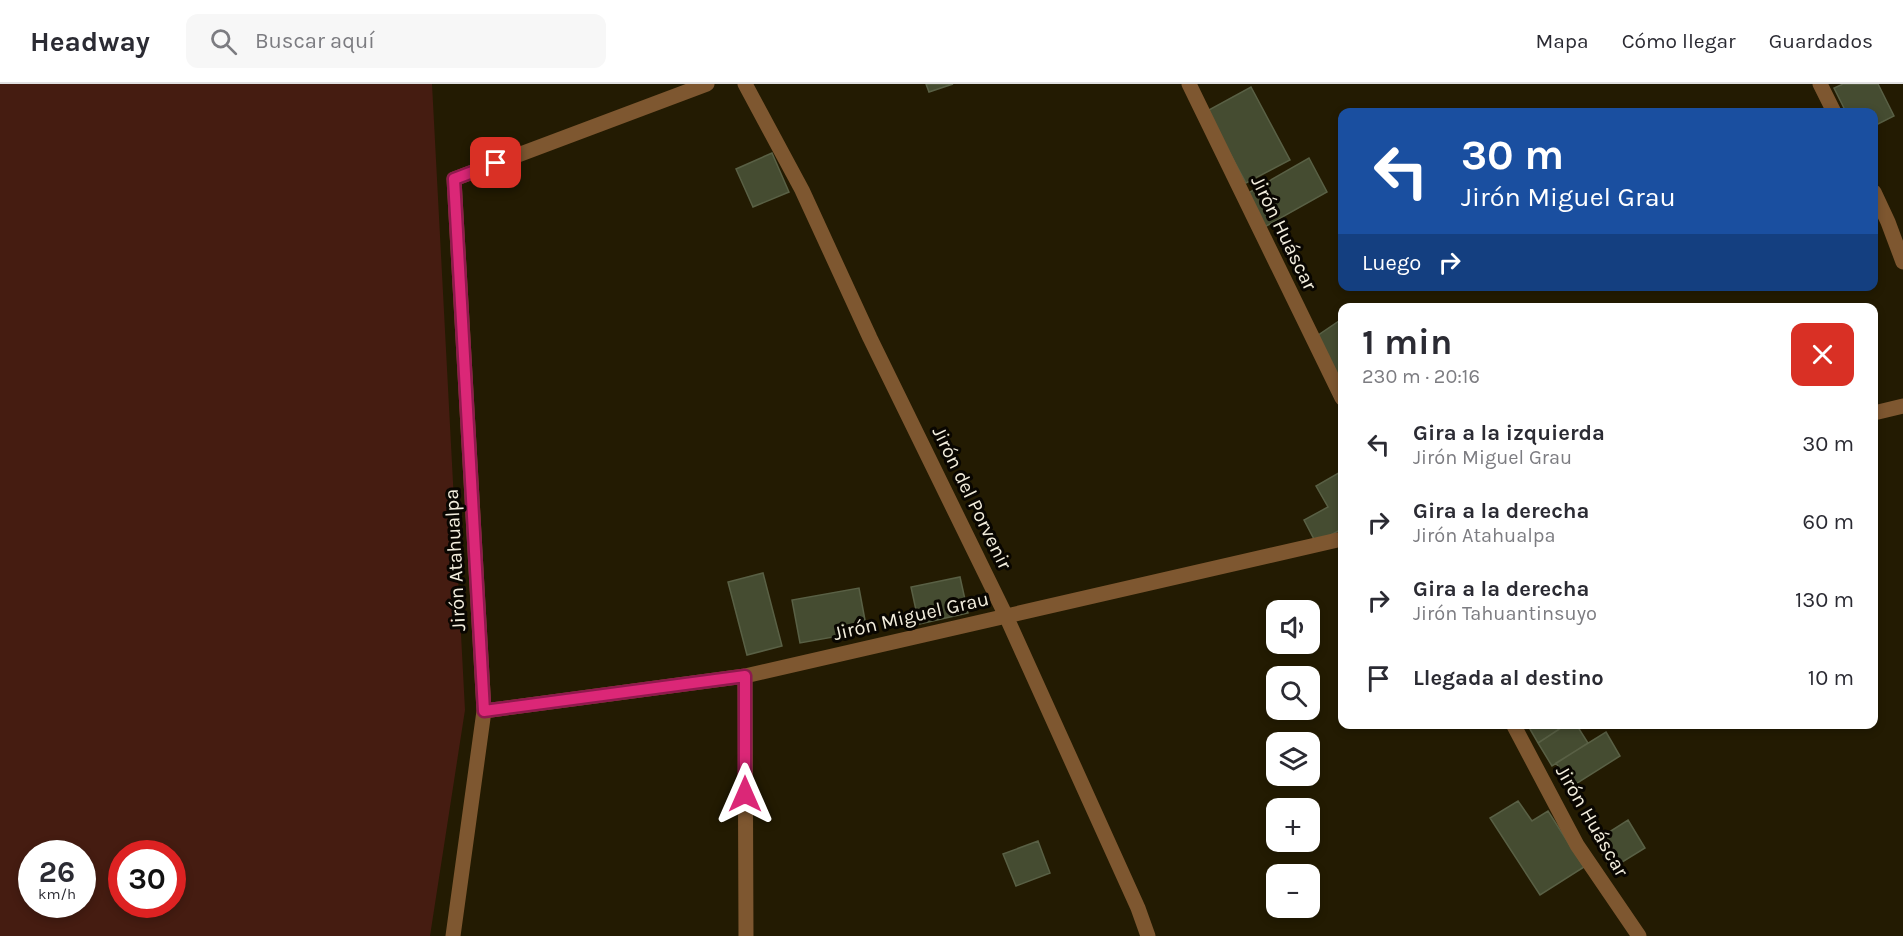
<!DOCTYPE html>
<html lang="es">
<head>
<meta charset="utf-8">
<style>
	:root { --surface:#fff; --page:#f7f7f7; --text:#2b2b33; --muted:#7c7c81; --line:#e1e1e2 }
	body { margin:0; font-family:Karla,sans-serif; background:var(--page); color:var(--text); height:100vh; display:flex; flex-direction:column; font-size:22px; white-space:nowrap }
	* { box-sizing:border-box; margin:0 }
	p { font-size:20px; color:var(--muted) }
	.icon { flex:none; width:33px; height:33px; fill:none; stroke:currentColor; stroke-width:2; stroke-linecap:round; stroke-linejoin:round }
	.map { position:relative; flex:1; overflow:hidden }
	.drawer { position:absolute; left:1338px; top:219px; width:540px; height:426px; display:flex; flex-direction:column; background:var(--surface); border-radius:12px; box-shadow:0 3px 9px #0003 }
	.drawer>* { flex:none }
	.banner { position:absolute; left:1338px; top:24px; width:540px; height:183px; border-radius:12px; box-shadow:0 3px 9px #0003; background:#1a4fa0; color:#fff; overflow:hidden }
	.buttons { position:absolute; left:1266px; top:516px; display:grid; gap:12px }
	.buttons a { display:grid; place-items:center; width:54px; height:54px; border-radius:12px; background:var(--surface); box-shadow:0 3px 9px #0003; font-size:30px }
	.speed { position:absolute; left:18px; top:756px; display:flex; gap:12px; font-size:30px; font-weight:700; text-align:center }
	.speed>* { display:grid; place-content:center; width:78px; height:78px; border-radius:50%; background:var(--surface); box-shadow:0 3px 9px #0003; line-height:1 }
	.speed small { font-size:15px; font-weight:400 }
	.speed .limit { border:9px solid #d22; background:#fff; color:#111 }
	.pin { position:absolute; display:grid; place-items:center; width:51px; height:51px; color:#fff; margin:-26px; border-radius:12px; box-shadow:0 3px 9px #0006 }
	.me { position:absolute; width:66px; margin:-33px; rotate:0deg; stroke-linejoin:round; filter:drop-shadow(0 0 4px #0008) }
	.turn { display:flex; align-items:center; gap:21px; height:126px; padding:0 24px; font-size:27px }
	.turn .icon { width:78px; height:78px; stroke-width:2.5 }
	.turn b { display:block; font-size:42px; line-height:51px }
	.then { display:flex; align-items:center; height:57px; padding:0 24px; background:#0003; gap:12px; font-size:22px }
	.round { display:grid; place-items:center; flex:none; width:63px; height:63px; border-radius:12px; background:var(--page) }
	.summary { display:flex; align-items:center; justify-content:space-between; height:102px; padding:0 24px }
	h1 { font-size:36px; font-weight:700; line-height:45px }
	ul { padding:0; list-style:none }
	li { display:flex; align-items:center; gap:18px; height:78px; padding:0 24px }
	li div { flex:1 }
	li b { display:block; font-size:22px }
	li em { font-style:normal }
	header { display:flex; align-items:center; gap:36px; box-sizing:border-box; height:84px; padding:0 30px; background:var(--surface); border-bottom:2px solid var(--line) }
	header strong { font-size:28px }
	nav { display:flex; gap:33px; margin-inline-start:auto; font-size:21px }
	.search { width:420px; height:54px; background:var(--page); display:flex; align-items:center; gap:15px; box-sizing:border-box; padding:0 21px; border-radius:12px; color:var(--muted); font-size:22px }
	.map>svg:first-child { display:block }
	.green { fill:#451c11; fill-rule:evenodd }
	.building { fill:#454c31; stroke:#596045; stroke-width:1.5 }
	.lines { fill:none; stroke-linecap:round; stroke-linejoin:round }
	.minor { stroke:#7e5730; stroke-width:15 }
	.route-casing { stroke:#8e194d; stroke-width:15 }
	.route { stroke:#db2777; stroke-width:10 }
	.labels { text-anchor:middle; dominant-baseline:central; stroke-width:6; stroke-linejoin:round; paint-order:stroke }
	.street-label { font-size:20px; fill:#f3eede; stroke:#090601 }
</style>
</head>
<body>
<header>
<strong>Headway</strong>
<div class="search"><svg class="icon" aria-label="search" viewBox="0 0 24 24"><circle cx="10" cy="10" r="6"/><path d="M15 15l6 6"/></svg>Buscar aquí</div>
<nav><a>Mapa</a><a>Cómo llegar</a><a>Guardados</a></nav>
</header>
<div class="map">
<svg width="1903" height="852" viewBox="0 0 1903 852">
	<rect width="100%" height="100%" fill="#231b02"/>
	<!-- green -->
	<path class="green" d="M 0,0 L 432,0 L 465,626 L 430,852 L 0,852 ZM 32,770 L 82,770 L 82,820 L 32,820 ZM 122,770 L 172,770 L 172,820 L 122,820 Z"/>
	<!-- building -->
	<path class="building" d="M 926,0 L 953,0 L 929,8 Z
		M 1843,0 L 1878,0 L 1894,32 L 1874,42 L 1874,28 L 1846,28 L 1834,4 Z
		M 1251,3 L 1290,76 L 1246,99 L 1207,27 Z
		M 772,69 L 789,108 L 753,123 L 736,85 Z
		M 1309,74 L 1327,108 L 1261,145 L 1243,112 Z
		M 1342,235 L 1342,299 L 1314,254 Z
		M 1342,387 L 1342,445 L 1316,459 L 1304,436 L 1328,423 L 1316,402 Z
		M 763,489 L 782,562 L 747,571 L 728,498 Z
		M 960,493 L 968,529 L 919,540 L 911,503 Z
		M 859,504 L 867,547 L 800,559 L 792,516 Z
		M 1527,640 L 1567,640 L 1538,659 Z
		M 1567,640 L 1576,640 L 1588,659 L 1552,682 L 1538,659 Z
		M 1606,648 L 1620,672 L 1571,703 L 1556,679 Z
		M 1518,717 L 1532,737 L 1548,727 L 1584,783 L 1540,811 L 1490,734 Z
		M 1628,736 L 1645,764 L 1611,785 L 1595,757 Z
		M 1038,757 L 1050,789 L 1016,802 L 1003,770 Z"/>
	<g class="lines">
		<!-- minor -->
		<path class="minor" d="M 745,0 L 802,106 L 870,254 L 1006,532 L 1138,824 L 1148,852
			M 1189,0 L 1342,314
			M 1820,0 L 1834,28
			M 1874,108 L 1888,138 L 1903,178
			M 1874,329 L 1903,322
			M 745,592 L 746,852
			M 484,627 L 745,592 L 1342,455
			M 1513,640 L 1577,761 L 1639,852
			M 453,852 L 484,627 L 454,95 L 707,0"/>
	</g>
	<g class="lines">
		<!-- route casing -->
		<g class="route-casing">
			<path id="route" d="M 496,79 L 454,95 L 484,627 L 745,592 L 745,710"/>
		</g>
		<!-- route -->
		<use href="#route" class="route"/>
	</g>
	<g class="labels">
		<!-- street labels -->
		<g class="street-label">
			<text transform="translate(1284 149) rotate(64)">Jirón Huáscar</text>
			<text transform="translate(972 414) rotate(64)">Jirón del Porvenir</text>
			<text transform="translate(455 476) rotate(-93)">Jirón Atahualpa</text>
			<text transform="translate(911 532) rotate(-13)">Jirón Miguel Grau</text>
			<text transform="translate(1592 737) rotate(60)">Jirón Huáscar</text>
		</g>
	</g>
</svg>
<div class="buttons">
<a><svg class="icon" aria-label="sound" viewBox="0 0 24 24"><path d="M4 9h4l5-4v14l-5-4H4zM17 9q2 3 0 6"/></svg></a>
<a><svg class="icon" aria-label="search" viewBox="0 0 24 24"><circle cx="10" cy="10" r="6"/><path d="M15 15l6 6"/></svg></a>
<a><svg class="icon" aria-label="layers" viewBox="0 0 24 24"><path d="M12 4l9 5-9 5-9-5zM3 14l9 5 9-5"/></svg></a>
<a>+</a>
<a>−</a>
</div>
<div class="speed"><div>26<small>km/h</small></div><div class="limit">30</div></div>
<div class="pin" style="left:496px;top:79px;background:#d93025"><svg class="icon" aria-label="arrive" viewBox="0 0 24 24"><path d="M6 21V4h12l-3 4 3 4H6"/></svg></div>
<svg class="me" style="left:745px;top:710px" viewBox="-20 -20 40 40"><path d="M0-17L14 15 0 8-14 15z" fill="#db2777" stroke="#fff" stroke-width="4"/></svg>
<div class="banner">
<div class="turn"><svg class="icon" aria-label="left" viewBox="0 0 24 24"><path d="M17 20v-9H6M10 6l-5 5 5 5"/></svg><div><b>30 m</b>Jirón Miguel Grau</div></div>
<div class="then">Luego<svg class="icon" aria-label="right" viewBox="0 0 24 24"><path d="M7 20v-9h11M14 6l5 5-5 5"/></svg></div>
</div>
<section class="drawer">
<div class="summary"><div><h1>1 min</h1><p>230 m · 20:16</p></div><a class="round" style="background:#d93025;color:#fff"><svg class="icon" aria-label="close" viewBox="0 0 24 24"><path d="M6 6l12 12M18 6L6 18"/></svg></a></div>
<ul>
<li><svg class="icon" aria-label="left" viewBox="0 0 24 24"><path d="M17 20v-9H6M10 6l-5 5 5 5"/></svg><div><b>Gira a la izquierda</b><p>Jirón Miguel Grau</p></div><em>30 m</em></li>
<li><svg class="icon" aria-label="right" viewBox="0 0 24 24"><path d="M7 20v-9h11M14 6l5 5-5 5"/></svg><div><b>Gira a la derecha</b><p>Jirón Atahualpa</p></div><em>60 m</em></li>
<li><svg class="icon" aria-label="right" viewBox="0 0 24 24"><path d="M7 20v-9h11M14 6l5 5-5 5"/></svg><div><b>Gira a la derecha</b><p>Jirón Tahuantinsuyo</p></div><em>130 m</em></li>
<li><svg class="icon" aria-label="arrive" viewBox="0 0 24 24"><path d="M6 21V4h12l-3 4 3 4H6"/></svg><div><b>Llegada al destino</b></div><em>10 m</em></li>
</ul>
</section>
</div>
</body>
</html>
